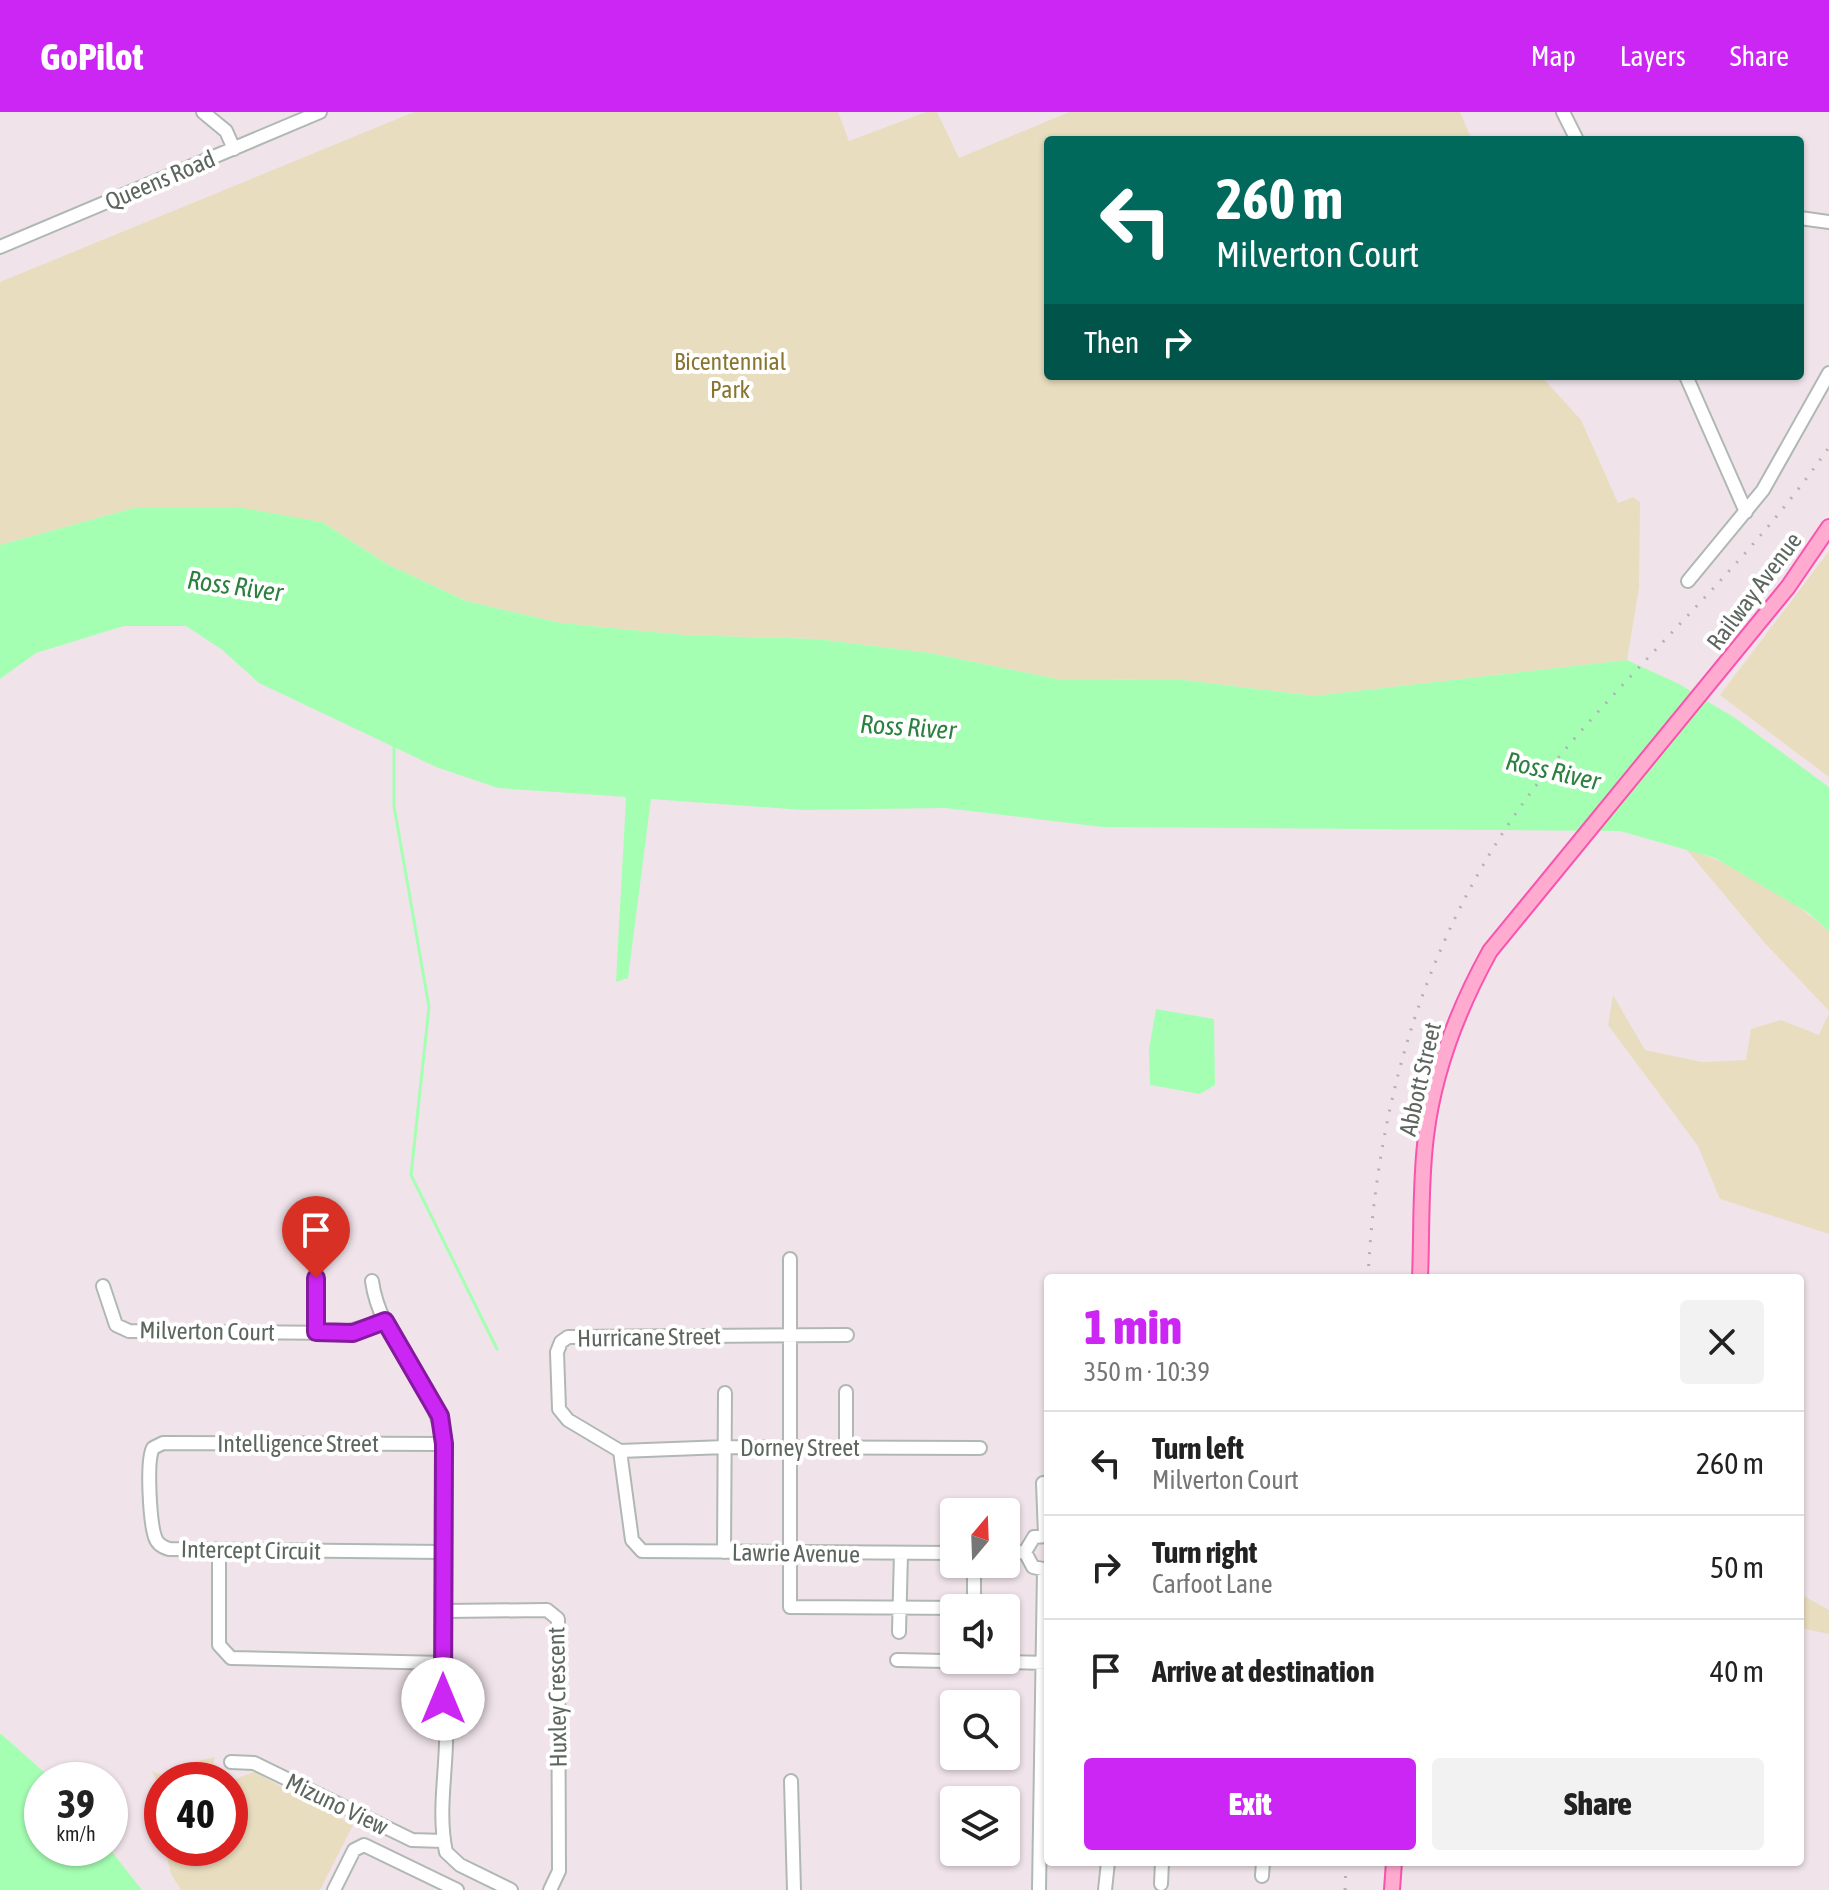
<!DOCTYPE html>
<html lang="en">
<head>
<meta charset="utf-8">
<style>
	:root { --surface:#fff; --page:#f2f2f2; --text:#222; --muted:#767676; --line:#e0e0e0; --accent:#cc26f4 }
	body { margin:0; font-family:"Asap Condensed",sans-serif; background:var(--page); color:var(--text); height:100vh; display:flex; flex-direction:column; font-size:30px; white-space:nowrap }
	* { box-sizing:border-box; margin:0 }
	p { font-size:26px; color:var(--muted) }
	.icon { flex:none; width:44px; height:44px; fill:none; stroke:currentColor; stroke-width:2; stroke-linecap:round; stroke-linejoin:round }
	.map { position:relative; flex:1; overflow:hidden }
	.panel { position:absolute; left:1044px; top:1162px; width:760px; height:592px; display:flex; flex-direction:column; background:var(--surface); border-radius:8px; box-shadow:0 2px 6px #0004 }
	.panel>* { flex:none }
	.guide { position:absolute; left:1044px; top:24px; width:760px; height:244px; border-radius:8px; box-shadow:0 2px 6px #0004; background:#00695c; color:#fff; overflow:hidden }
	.needle { width:52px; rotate:19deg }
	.fabs { position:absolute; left:940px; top:1386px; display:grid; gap:16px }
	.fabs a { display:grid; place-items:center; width:80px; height:80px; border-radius:8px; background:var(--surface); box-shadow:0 2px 6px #0004; font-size:40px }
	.speed { position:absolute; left:24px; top:1650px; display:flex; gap:16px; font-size:40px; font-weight:700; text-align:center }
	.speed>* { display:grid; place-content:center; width:104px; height:104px; border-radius:50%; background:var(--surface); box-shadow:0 2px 6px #0004; line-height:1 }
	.speed small { font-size:20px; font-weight:400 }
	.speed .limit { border:12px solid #d22; background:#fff; color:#111 }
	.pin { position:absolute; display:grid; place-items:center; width:68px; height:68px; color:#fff; margin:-82px -34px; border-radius:50% 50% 50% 0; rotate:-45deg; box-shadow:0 0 8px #0007 }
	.pin .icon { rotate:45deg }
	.me { position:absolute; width:88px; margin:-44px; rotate:0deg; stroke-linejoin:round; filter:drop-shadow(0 0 6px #0008) }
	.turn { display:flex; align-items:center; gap:28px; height:168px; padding:0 40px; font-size:36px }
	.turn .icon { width:104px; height:104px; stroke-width:2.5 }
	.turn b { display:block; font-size:56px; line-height:68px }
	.then { display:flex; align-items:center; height:76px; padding:0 40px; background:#0003; gap:16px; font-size:30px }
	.round { display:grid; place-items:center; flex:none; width:84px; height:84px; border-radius:8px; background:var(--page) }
	.head { display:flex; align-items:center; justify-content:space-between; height:136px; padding:0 40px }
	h1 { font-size:48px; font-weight:800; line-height:60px; color:var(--accent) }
	.action { display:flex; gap:16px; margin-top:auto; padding:16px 40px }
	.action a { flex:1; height:92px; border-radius:8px; background:var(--accent); color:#fff; font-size:32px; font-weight:800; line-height:92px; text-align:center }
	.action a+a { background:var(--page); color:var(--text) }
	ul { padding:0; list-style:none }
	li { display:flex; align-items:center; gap:24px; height:104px; padding:0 40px; border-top:2px solid var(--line) }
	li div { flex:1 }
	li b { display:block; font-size:30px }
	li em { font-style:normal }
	header { display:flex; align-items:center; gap:48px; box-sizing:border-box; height:112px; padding:0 40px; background:var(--accent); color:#fff }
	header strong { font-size:38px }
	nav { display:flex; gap:44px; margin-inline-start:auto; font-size:28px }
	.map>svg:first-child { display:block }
	.green { fill:#e9ddbf }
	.water { fill:#a5ffb3 }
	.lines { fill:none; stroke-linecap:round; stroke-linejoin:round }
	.stream { stroke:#a5ffb3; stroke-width:3 }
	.minor-casing { stroke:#b0b8b3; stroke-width:16 }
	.major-casing { stroke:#fa53af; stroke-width:18 }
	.minor { stroke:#fff; stroke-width:12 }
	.major { stroke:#ffaacf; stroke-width:14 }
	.rail { stroke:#b1b3b1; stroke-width:3; stroke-dasharray:2 10; stroke-linecap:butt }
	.route-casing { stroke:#85199f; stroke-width:20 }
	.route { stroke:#cc26f4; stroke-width:14 }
	.labels { text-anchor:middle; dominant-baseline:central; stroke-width:8; stroke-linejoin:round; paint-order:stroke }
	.street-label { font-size:24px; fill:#5c665f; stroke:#fff }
	.park-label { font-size:24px; fill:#897530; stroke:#fff }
	.water-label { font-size:26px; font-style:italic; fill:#2d8140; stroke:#fff }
</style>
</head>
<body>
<header>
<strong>GoPilot</strong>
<nav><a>Map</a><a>Layers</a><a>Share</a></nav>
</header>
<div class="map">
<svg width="1829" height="1778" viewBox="0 0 1829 1778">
	<rect width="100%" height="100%" fill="#f0e4ea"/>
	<!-- green -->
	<path class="green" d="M 414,0 L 838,0 L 849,29 L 926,0 L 937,0 L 959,46 L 1069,0 L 1460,0 L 1472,28 L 1048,28 L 1048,264 L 1541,264 L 1581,308 L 1618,391 L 1633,385 L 1640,390 L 1639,476 L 1627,548 L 1314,584 L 1184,568 L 1057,567 L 930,541 L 817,527 L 684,523 L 561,511 L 466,489 L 387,452 L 322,410 L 134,396 L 0,433 L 0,170 Z
		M 1829,439 L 1829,665 L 1720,583 Z
		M 1686,737 C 1737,752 1789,785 1829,819 L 1829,899 L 1763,829 Z
		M 1613,883 L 1645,938 L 1702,950 L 1746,948 L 1751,917 L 1781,908 L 1819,923 L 1829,901 L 1829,1122 L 1720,1087 L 1698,1034 L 1608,913 Z
		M 1800,1482 L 1829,1498 L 1829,1522 L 1800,1516 Z
		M 215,1645 L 213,1654 L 226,1668 L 162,1668 L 162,1681 L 152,1659 C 176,1669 171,1666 188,1653 C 194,1649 208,1647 215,1645 Z
		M 254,1660 L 353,1713 L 320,1778 L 181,1778 L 171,1762 L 165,1736 L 230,1736 L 230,1669 Z"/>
	<!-- water -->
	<path class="water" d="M 237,395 L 322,410 L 387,452 L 466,489 L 561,511 L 684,523 L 817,527 L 930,541 L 1057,567 L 1184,568 L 1314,584 L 1627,548 L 1679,572 L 1735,606 L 1829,675 L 1829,819 L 1807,800 L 1715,746 L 1620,719 L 1102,715 L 945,696 L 803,698 L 651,687 L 628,866 L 616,870 L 626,685 L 498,676 L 436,655 L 259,571 L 221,537 L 186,514 L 124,514 L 36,541 L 0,567 L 0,433 L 134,396 Z
		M 1156,897 L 1214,907 L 1215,973 L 1200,982 L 1150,973 L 1149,937 Z
		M 0,1621 L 53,1668 L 42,1668 L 42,1736 L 109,1736 L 142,1778 L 0,1778 Z"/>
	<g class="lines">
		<!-- stream -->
		<path class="stream" d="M 394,633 L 394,694 L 429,895 L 411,1063 L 497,1237"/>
		<!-- minor casing -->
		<g class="minor-casing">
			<path id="minor" d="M 203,0 L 226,19 L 234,37
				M 1563,0 L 1577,28
				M 1800,106 L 1829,110
				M 0,135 L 320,0
				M 1686,264 L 1746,400
				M 1688,469 L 1763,378 L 1829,261
				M 790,1147 L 790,1495 L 974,1496 L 974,1452
				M 372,1169 C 380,1229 435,1270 444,1332 L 443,1587 C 453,1638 435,1689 446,1740 L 460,1753 L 511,1778
				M 103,1174 L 116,1213 L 129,1219 L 342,1221 L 385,1209
				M 316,1220 L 316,1166
				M 847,1223 L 568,1225 L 561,1230 L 557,1240 L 559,1297 L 568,1308 L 620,1339 L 632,1428 L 642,1439 L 954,1441
				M 846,1280 L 846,1336
				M 620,1339 L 725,1335 L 980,1336
				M 1043,1371 L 1045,1423
				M 1048,1424 L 1034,1425 L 1025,1440 L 1033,1455 L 1048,1458
				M 219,1438 L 219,1533 L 231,1546 L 443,1551
				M 443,1440 L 169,1437 C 162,1435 157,1432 155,1425 C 150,1410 146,1349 153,1336 L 163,1331 L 444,1332
				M 724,1440 L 725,1281
				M 1006,1441 L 1025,1440
				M 445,1499 L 547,1498 L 558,1507 L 559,1759 L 550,1778
				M 899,1520 L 901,1441
				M 897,1548 L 1048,1551
				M 231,1650 L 254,1651 L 412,1728 L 444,1729
				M 791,1669 L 794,1778
				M 1262,1764 L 1263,1750
				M 1161,1772 L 1162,1750
				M 334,1778 L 354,1738 L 364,1733 L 457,1778
				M 1039,1778 L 1044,1458
				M 1105,1778 L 1108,1750"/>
		</g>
		<!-- major casing -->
		<g class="major-casing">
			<path id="major" d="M 1420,1166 C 1422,1119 1420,1071 1426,1024 C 1434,958 1458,897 1490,839 L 1788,475 L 1829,415
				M 1392,1778 L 1394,1750"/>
		</g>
		<!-- minor -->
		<use href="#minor" class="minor"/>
		<!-- major -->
		<use href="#major" class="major"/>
		<!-- rail -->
		<path class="rail" d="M 1368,1166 C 1377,976 1435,793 1558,646 C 1646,540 1751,449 1829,335
			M 1345,1778 L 1346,1750"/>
	</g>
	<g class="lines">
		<!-- route casing -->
		<g class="route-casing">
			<path id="route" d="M 316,1166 L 316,1220 L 353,1221 L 385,1209 L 440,1304 L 444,1332 L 443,1587"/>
		</g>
		<!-- route -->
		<use href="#route" class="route"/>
	</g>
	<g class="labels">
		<!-- street labels -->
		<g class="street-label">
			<text transform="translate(160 68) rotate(-23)">Queens Road</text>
			<text transform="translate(1754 479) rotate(-53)">Railway Avenue</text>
			<text transform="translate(1420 967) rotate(-77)">Abbott Street</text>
			<text transform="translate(207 1219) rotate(1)">Milverton Court</text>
			<text transform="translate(649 1225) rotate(-1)">Hurricane Street</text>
			<text x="298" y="1331">Intelligence Street</text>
			<text x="800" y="1335">Dorney Street</text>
			<text transform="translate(251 1438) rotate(1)">Intercept Circuit</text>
			<text transform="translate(796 1441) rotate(1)">Lawrie Avenue</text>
			<text transform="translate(557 1585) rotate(-91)">Huxley Crescent</text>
			<text transform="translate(337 1692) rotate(26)">Mizuno View</text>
		</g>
		<!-- park labels -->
		<g class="park-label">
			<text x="730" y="249">Bicentennial<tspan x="730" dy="28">Park</tspan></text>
		</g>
		<!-- water labels -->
		<g class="water-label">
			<text transform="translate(235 474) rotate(8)">Ross River</text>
			<text transform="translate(908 615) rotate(4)">Ross River</text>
			<text transform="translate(1553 659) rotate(13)">Ross River</text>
		</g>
	</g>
</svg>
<div class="fabs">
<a><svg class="needle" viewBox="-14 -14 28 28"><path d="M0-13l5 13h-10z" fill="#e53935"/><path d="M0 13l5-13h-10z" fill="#767676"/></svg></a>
<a><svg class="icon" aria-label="sound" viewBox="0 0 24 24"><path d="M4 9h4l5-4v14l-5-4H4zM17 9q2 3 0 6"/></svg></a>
<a><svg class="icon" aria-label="search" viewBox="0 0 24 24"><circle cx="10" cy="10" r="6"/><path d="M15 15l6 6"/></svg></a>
<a><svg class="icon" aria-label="layers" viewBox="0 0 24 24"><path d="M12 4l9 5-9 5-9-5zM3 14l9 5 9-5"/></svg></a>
</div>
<div class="speed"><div>39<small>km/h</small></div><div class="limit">40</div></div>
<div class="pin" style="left:316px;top:1166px;background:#d93025"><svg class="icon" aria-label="arrive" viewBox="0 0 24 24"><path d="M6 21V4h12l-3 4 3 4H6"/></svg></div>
<svg class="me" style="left:443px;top:1587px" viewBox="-20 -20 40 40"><circle r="19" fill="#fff"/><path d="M0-13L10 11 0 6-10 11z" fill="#cc26f4"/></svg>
<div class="guide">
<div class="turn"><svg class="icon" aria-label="left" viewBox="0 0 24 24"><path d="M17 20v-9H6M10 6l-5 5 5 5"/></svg><div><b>260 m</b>Milverton Court</div></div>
<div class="then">Then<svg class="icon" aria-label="right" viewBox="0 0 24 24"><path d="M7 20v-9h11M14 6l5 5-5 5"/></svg></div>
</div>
<section class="panel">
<div class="head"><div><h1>1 min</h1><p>350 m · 10:39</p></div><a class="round"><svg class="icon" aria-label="close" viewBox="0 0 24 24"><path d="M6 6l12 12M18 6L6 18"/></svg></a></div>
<ul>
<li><svg class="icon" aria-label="left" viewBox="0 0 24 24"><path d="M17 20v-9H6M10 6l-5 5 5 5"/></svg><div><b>Turn left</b><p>Milverton Court</p></div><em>260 m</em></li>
<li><svg class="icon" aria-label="right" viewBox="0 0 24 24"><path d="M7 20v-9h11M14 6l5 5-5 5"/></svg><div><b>Turn right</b><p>Carfoot Lane</p></div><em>50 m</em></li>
<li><svg class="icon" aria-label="arrive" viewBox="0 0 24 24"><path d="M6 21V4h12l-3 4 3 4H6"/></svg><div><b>Arrive at destination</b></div><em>40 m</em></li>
</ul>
<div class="action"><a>Exit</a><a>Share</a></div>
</section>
</div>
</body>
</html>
